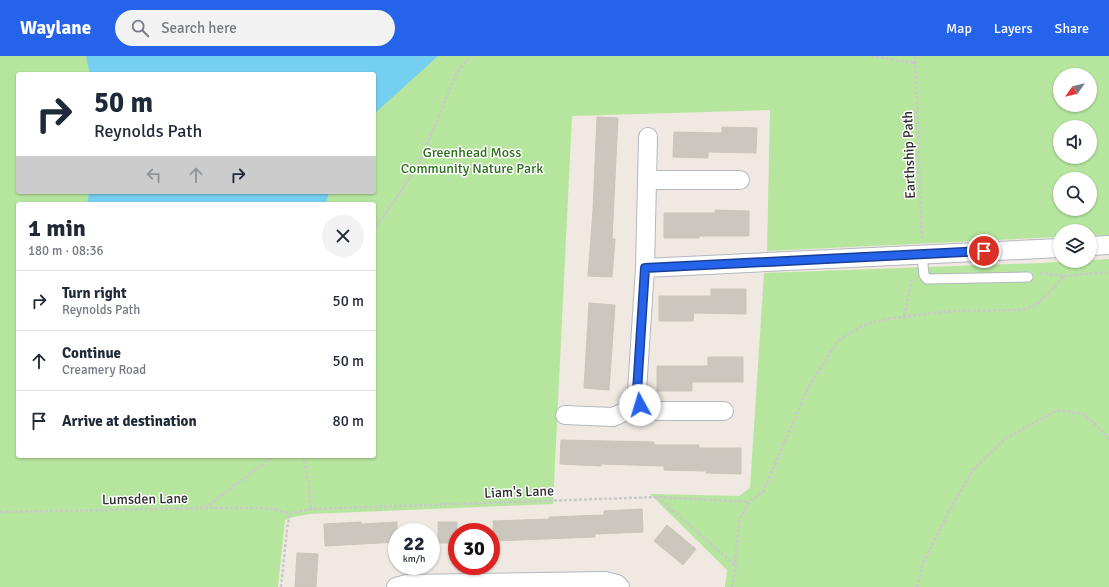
<!DOCTYPE html>
<html lang="en">
<head>
<meta charset="utf-8">
<style>
	:root { --surface:#fff; --page:#f2f2f3; --text:#1f2937; --muted:#747a83; --line:#e0e1e3; --accent:#2563eb }
	body { margin:0; font-family:Signika,sans-serif; background:var(--page); color:var(--text); height:100vh; display:flex; flex-direction:column; font-size:15px; white-space:nowrap }
	* { box-sizing:border-box; margin:0 }
	p { font-size:13px; color:var(--muted) }
	.icon { flex:none; width:22px; height:22px; fill:none; stroke:currentColor; stroke-width:2; stroke-linecap:round; stroke-linejoin:round }
	.map { position:relative; flex:1; overflow:hidden }
	.drawer { position:absolute; left:16px; top:146px; width:360px; height:256px; display:flex; flex-direction:column; background:var(--surface); border-radius:4px; box-shadow:0 1px 3px #0004 }
	.drawer>* { flex:none }
	.guide { position:absolute; left:16px; top:16px; width:360px; height:122px; border-radius:4px; box-shadow:0 1px 3px #0004; background:#fff; color:var(--text); overflow:hidden }
	.needle { width:26px; rotate:236deg }
	.tools { position:absolute; left:1053px; top:12px; display:grid; gap:8px }
	.tools a { display:grid; place-items:center; width:44px; height:44px; border-radius:50%; background:var(--surface); box-shadow:0 1px 3px #0004; font-size:20px }
	.speed { position:absolute; left:388px; top:467px; display:flex; gap:8px; font-size:20px; font-weight:700; text-align:center }
	.speed>* { display:grid; place-content:center; width:52px; height:52px; border-radius:50%; background:var(--surface); box-shadow:0 1px 3px #0004; line-height:1 }
	.speed small { font-size:10px; font-weight:400 }
	.speed .limit { border:6px solid #d22; background:#fff; color:#111 }
	.pin { position:absolute; display:grid; place-items:center; width:34px; height:34px; color:#fff; margin:-17px; border:2px solid #fff; border-radius:50%; box-shadow:0 1px 4px #0007 }
	.me { position:absolute; width:44px; margin:-22px; rotate:354deg; stroke-linejoin:round; filter:drop-shadow(0 0 3px #0008) }
	.turn { display:flex; align-items:center; gap:14px; height:84px; padding:0 12px; font-size:18px }
	.turn .icon { width:52px; height:52px; stroke-width:2.5 }
	.turn b { display:block; font-size:28px; line-height:34px }
	.lanes { display:flex; align-items:center; height:38px; padding:0 12px; background:#0003; justify-content:center; gap:20px; direction:ltr }
	.lanes .off { opacity:.35 }
	.round { display:grid; place-items:center; flex:none; width:42px; height:42px; border-radius:21px; background:var(--page) }
	.head { display:flex; align-items:center; justify-content:space-between; height:68px; padding:0 12px }
	h1 { font-size:24px; font-weight:700; line-height:30px }
	ul { padding:0; list-style:none }
	li { display:flex; align-items:center; gap:12px; height:60px; padding:0 12px; border-top:1px solid var(--line) }
	li div { flex:1 }
	li b { display:block; font-size:15px }
	li em { font-style:normal }
	header { display:flex; align-items:center; gap:24px; box-sizing:border-box; height:56px; padding:0 20px; background:var(--accent); color:#fff }
	header strong { font-size:19px }
	nav { display:flex; gap:22px; margin-inline-start:auto; font-size:14px }
	.search { width:280px; height:36px; background:var(--page); display:flex; align-items:center; gap:10px; box-sizing:border-box; padding:0 14px; border-radius:22px; color:var(--muted); font-size:15px }
	.map>svg:first-child { display:block }
	.green { fill:#b6e59e; fill-rule:evenodd }
	.water { fill:#75cff0 }
	.building { fill:#cbc7bf; stroke:#cbc5ba }
	.lines { fill:none; stroke-linecap:round; stroke-linejoin:round }
	.lane-casing { stroke:#b4b7c1; stroke-width:11 }
	.street-casing { stroke:#b4b7c1; stroke-width:20 }
	.path { stroke:#c9c9c9; stroke-width:2.5; stroke-dasharray:3 2; stroke-linecap:butt }
	.lane { stroke:#fff; stroke-width:9 }
	.street { stroke:#fff; stroke-width:18 }
	.route-casing { stroke:#184099; stroke-width:10 }
	.route { stroke:#2563eb; stroke-width:7 }
	.labels { text-anchor:middle; dominant-baseline:central; stroke-width:3; stroke-linejoin:round; paint-order:stroke }
	.park-label { font-size:14px; fill:#2c6e1b; stroke:#fff }
	.street-label { font-size:14px; fill:#2e2e2e; stroke:#fff }
</style>
</head>
<body>
<header>
<strong>Waylane</strong>
<div class="search"><svg class="icon" aria-label="search" viewBox="0 0 24 24"><circle cx="10" cy="10" r="6"/><path d="M15 15l6 6"/></svg>Search here</div>
<nav><a>Map</a><a>Layers</a><a>Share</a></nav>
</header>
<div class="map">
<svg width="1109" height="531" viewBox="0 0 1109 531">
	<rect width="100%" height="100%" fill="#efe9e1"/>
	<!-- green -->
	<path class="green" d="M 0,0 L 1109,0 L 1109,179 L 1090,180 L 1090,175 L 1060,175 L 1060,181 L 767,195 L 770,54 L 572,60 L 553,448 L 309,458 L 293,461 L 285,464 L 278,531 L 0,531 ZM 18,18 L 374,18 L 374,136 L 18,136 ZM 1060,19 L 1090,19 L 1090,49 L 1060,49 ZM 1060,71 L 1090,71 L 1090,101 L 1060,101 ZM 1060,123 L 1090,123 L 1090,153 L 1060,153 ZM 18,148 L 374,148 L 374,400 L 18,400 Z
		M 1109,203 L 1109,531 L 725,531 L 727,514 L 650,438 L 739,440 L 750,432 L 764,217 L 1042,207 Z"/>
	<!-- water -->
	<path class="water" d="M 86,0 L 438,0 L 374,58 L 374,18 L 90,18 Z
		M 89,136 L 329,136 L 326,148 L 87,148 Z"/>
	<!-- building -->
	<path class="building" d="M 597,61 L 618,62 L 612,183 L 615,183 L 612,221 L 588,220 L 593,154 Z
		M 722,71 L 757,72 L 756,97 L 708,96 L 708,102 L 673,101 L 674,76 L 722,77 Z
		M 715,154 L 749,155 L 749,180 L 699,180 L 699,182 L 664,182 L 664,157 L 715,157 Z
		M 711,233 L 746,233 L 746,258 L 694,257 L 693,265 L 659,265 L 659,240 L 711,240 Z
		M 589,247 L 615,249 L 609,334 L 584,332 Z
		M 708,301 L 743,301 L 743,326 L 692,326 L 692,335 L 657,335 L 657,310 L 708,310 Z
		M 561,384 L 654,386 L 654,389 L 699,389 L 699,392 L 741,392 L 741,418 L 706,417 L 706,415 L 664,414 L 664,410 L 601,408 L 601,410 L 560,408 Z
		M 642,453 L 643,476 L 595,478 L 595,481 L 494,485 L 493,465 L 549,463 L 549,461 L 604,459 L 604,455 Z
		M 361,466 L 361,468 L 397,466 L 397,486 L 325,490 L 324,468 Z
		M 438,466 L 457,466 L 457,487 L 438,487 Z
		M 667,469 L 696,493 L 683,509 L 654,485 Z
		M 297,497 L 318,498 L 316,531 L 295,531 Z"/>
	<g class="lines">
		<!-- lane casing -->
		<g class="lane-casing">
			<path id="lane" d="M 922,198 L 924,219 L 927,223 L 1028,221"/>
		</g>
		<!-- street casing -->
		<g class="street-casing">
			<path id="street" d="M 647,124 L 740,124
				M 1090,190 L 1109,189
				M 645,212 L 1060,192
				M 640,349 L 637,335 L 645,212 L 648,81
				M 565,359 L 613,361 L 640,349 L 657,355 L 724,355
				M 396,531 L 407,528 L 605,525 L 617,528 L 620,531"/>
		</g>
		<!-- path -->
		<path class="path" d="M 871,0 L 915,7
			M 915,0 L 922,182
			M 374,174 L 418,110 L 457,16 L 471,0
			M 1040,217 L 1064,220
			M 904,260 L 912,223
			M 303,400 L 308,423 L 311,453
			M 657,441 L 735,509
			M 205,452 L 273,400
			M 0,456 L 205,452 L 266,452 L 290,457 L 311,453 L 657,441 L 749,446
			M 281,531 L 287,473 L 290,457
			M 732,531 L 736,510 L 735,504 L 740,463 L 749,446 L 763,436 L 809,330 L 838,285 L 863,269 L 887,263 L 951,255 L 1021,254 L 1036,249 L 1051,235 L 1064,220 L 1109,216
			M 917,531 L 924,505 L 949,455 L 973,414 L 1006,382 L 1058,354 L 1083,358 L 1099,372 L 1109,383"/>
		<!-- lane -->
		<use href="#lane" class="lane"/>
		<!-- street -->
		<use href="#street" class="street"/>
	</g>
	<g class="lines">
		<!-- route casing -->
		<g class="route-casing">
			<path id="route" d="M 640,349 L 637,335 L 645,212 L 984,195"/>
		</g>
		<!-- route -->
		<use href="#route" class="route"/>
	</g>
	<g class="labels">
		<!-- park labels -->
		<g class="park-label">
			<text x="472" y="96">Greenhead Moss<tspan x="472" dy="16">Community Nature Park</tspan></text>
		</g>
		<!-- street labels -->
		<g class="street-label">
			<text transform="translate(909 99) rotate(-92)">Earthship Path</text>
			<text transform="translate(519 436) rotate(-2)">Liam's Lane</text>
			<text transform="translate(145 443) rotate(-1)">Lumsden Lane</text>
		</g>
	</g>
</svg>
<div class="tools">
<a><svg class="needle" viewBox="-14 -14 28 28"><path d="M0-13l5 13h-10z" fill="#e53935"/><path d="M0 13l5-13h-10z" fill="#747a83"/></svg></a>
<a><svg class="icon" aria-label="sound" viewBox="0 0 24 24"><path d="M4 9h4l5-4v14l-5-4H4zM17 9q2 3 0 6"/></svg></a>
<a><svg class="icon" aria-label="search" viewBox="0 0 24 24"><circle cx="10" cy="10" r="6"/><path d="M15 15l6 6"/></svg></a>
<a><svg class="icon" aria-label="layers" viewBox="0 0 24 24"><path d="M12 4l9 5-9 5-9-5zM3 14l9 5 9-5"/></svg></a>
</div>
<div class="speed"><div>22<small>km/h</small></div><div class="limit">30</div></div>
<div class="pin" style="left:984px;top:195px;background:#d93025"><svg class="icon" aria-label="arrive" viewBox="0 0 24 24"><path d="M6 21V4h12l-3 4 3 4H6"/></svg></div>
<svg class="me" style="left:640px;top:349px" viewBox="-20 -20 40 40"><circle r="19" fill="#fff"/><path d="M0-13L10 11 0 6-10 11z" fill="#2563eb"/></svg>
<div class="guide">
<div class="turn"><svg class="icon" aria-label="right" viewBox="0 0 24 24"><path d="M7 20v-9h11M14 6l5 5-5 5"/></svg><div><b>50 m</b>Reynolds Path</div></div>
<div class="lanes"><svg class="icon off" aria-label="left" viewBox="0 0 24 24"><path d="M17 20v-9H6M10 6l-5 5 5 5"/></svg><svg class="icon off" aria-label="ahead" viewBox="0 0 24 24"><path d="M12 20V5M6 11l6-6 6 6"/></svg><svg class="icon" aria-label="right" viewBox="0 0 24 24"><path d="M7 20v-9h11M14 6l5 5-5 5"/></svg></div>
</div>
<section class="drawer">
<div class="head"><div><h1>1 min</h1><p>180 m · 08:36</p></div><a class="round"><svg class="icon" aria-label="close" viewBox="0 0 24 24"><path d="M6 6l12 12M18 6L6 18"/></svg></a></div>
<ul>
<li><svg class="icon" aria-label="right" viewBox="0 0 24 24"><path d="M7 20v-9h11M14 6l5 5-5 5"/></svg><div><b>Turn right</b><p>Reynolds Path</p></div><em>50 m</em></li>
<li><svg class="icon" aria-label="ahead" viewBox="0 0 24 24"><path d="M12 20V5M6 11l6-6 6 6"/></svg><div><b>Continue</b><p>Creamery Road</p></div><em>50 m</em></li>
<li><svg class="icon" aria-label="arrive" viewBox="0 0 24 24"><path d="M6 21V4h12l-3 4 3 4H6"/></svg><div><b>Arrive at destination</b></div><em>80 m</em></li>
</ul>
</section>
</div>
</body>
</html>
